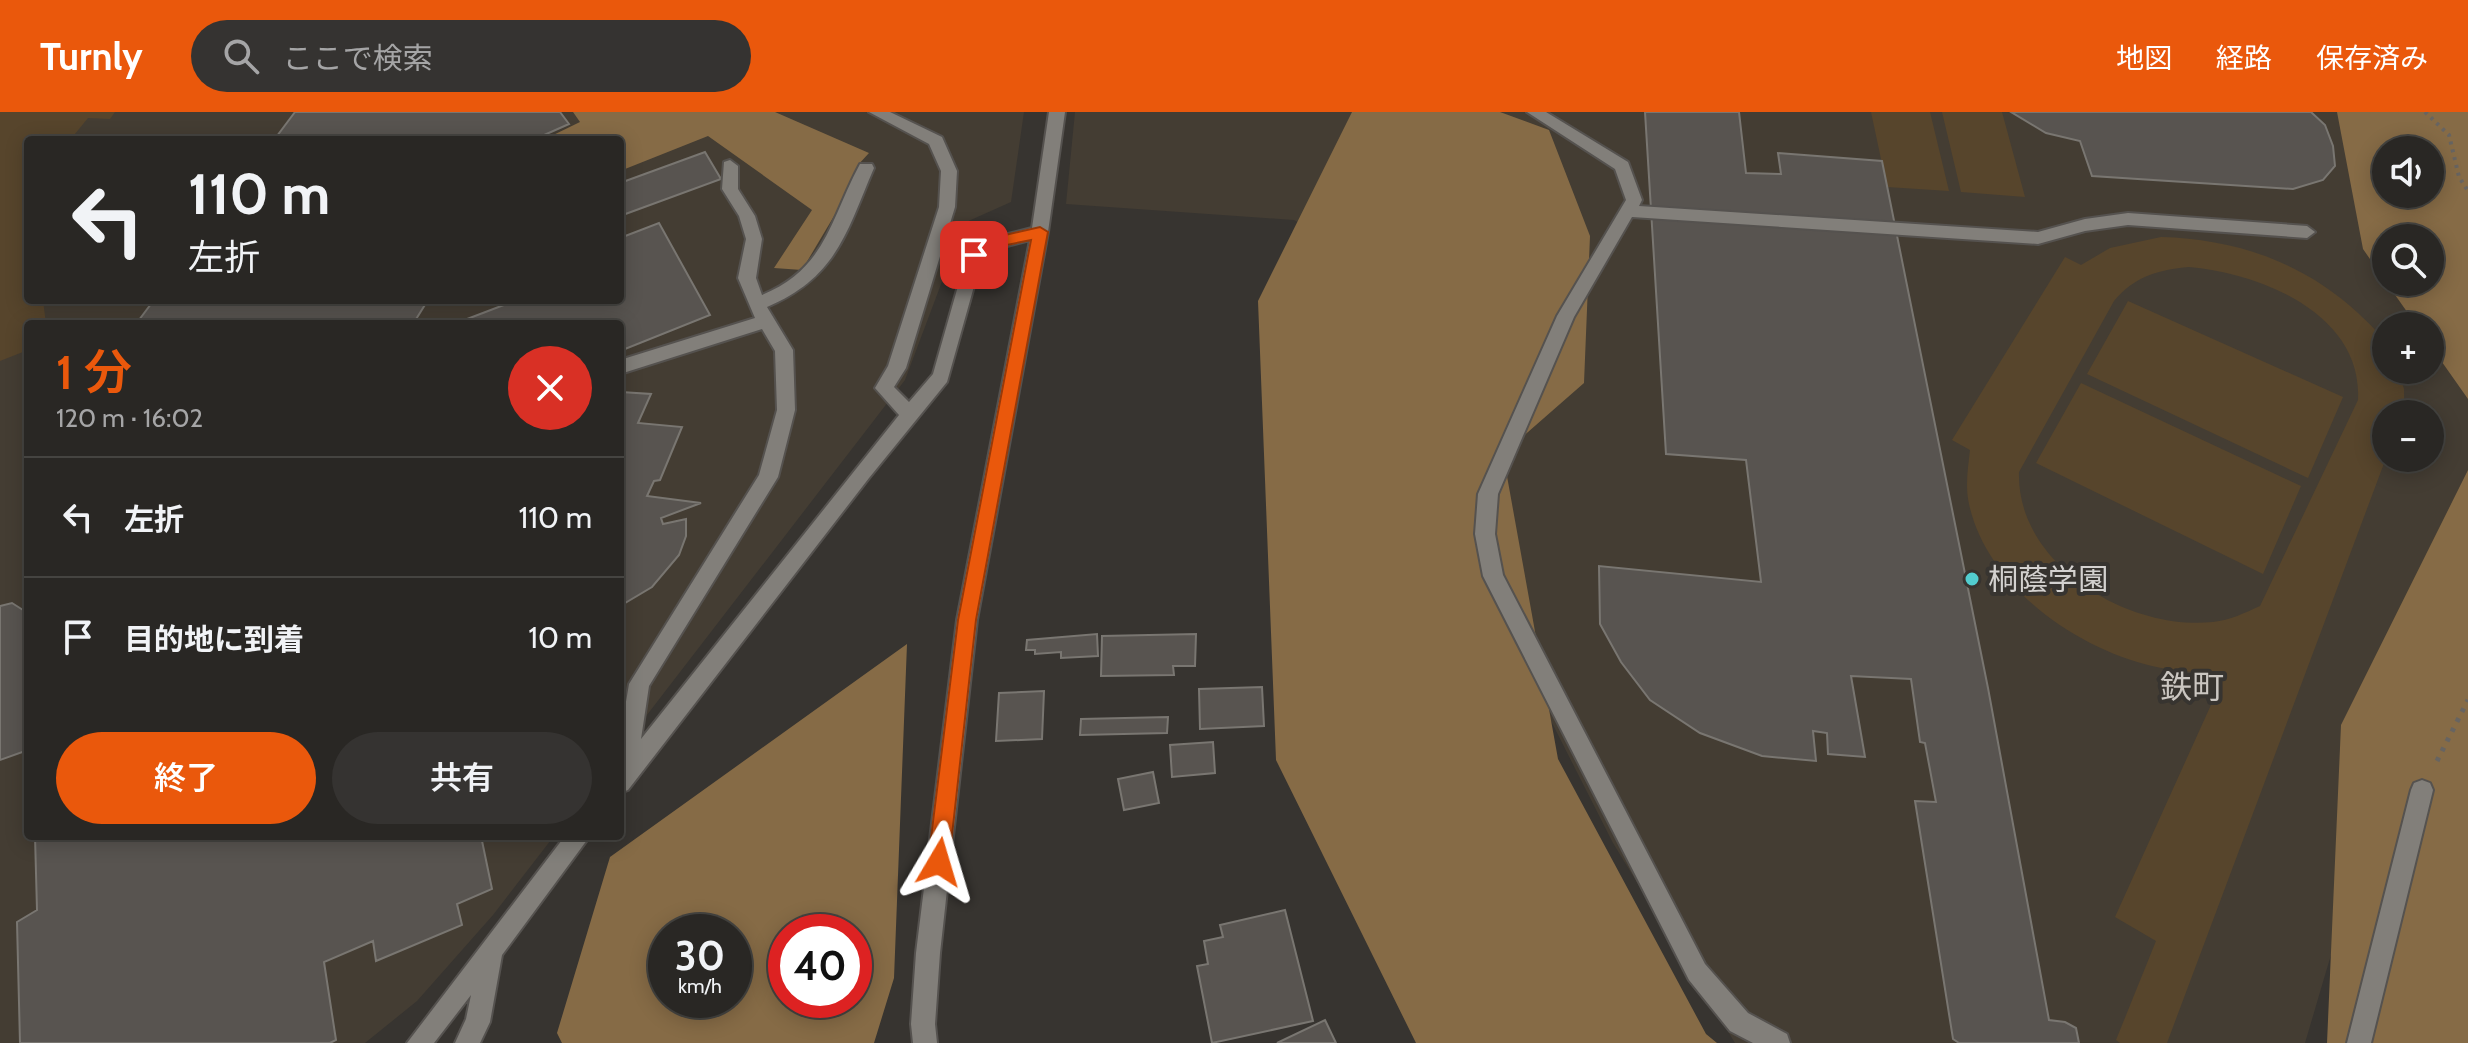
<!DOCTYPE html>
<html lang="ja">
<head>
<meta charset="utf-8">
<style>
	:root { --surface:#292724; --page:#353331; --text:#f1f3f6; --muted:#a5a5a6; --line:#454441; --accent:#ea580c }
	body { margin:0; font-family:Cabin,"Noto Sans JP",sans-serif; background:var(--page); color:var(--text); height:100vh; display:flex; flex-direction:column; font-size:30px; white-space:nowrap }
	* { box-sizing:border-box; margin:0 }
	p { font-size:26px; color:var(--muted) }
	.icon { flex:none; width:44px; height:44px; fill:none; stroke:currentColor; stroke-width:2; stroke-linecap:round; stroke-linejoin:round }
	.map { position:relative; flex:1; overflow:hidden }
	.details { position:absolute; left:24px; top:208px; width:600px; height:520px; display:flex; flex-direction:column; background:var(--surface); border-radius:8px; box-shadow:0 4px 20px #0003,0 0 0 2px var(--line) }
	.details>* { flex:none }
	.guide { position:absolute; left:24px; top:24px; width:600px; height:168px; border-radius:8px; box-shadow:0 4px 20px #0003,0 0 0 2px var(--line); background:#292724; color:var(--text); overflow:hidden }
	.controls { position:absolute; left:2372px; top:24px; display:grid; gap:16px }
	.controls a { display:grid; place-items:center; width:72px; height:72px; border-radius:50%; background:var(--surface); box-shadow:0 4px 20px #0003,0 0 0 2px var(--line); font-size:40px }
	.speed { position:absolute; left:648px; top:802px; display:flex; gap:16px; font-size:40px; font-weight:700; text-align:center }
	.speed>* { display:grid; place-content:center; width:104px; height:104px; border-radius:50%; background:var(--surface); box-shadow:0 4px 20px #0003,0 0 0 2px var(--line); line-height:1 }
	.speed small { font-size:20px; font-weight:400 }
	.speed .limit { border:12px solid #d22; background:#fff; color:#111 }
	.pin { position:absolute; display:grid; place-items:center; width:68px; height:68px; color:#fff; margin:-34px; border-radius:16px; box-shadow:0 4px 12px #0006 }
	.me { position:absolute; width:88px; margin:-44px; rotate:7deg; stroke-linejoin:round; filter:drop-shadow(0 0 6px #0008) }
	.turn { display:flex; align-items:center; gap:28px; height:168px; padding:0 32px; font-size:36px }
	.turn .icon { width:104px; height:104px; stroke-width:2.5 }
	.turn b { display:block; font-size:56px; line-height:68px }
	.round { display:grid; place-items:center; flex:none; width:84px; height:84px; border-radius:42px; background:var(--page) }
	.head { display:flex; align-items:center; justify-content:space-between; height:136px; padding:0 32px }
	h1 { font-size:48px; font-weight:600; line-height:60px; color:var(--accent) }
	.button { display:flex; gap:16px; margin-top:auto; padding:16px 32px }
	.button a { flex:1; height:92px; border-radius:48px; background:var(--accent); color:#fff; font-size:32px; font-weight:600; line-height:92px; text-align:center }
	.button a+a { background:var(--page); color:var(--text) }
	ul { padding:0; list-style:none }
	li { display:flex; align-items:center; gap:24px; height:120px; padding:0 32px; border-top:2px solid var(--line) }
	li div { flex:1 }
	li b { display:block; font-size:30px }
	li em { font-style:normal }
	header { display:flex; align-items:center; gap:48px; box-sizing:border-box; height:112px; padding:0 40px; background:var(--accent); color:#fff }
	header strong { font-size:38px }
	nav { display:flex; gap:44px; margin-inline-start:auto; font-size:28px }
	.search { width:560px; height:72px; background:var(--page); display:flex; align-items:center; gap:20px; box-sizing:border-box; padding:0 28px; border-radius:44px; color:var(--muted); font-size:30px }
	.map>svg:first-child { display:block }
	.built { fill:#443d33; fill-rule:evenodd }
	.green { fill:#57452c; fill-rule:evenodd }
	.forest { fill:#866b46; fill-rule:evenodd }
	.building { fill:#585450; stroke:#797671; stroke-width:2 }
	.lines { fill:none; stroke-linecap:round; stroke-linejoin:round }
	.minor-casing { stroke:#55524f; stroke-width:4 }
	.path-far1 { stroke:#676461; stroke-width:4; stroke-dasharray:3 5; stroke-linecap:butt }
	.path { stroke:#676461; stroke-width:5; stroke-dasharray:4 7; stroke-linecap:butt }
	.minor { fill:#827f7a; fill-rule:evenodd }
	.route { fill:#ea580c; stroke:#983908; stroke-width:2 }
	.poi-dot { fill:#52cdcf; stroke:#373430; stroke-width:3 }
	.labels { text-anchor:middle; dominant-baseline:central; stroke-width:8; stroke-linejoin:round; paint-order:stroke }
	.poi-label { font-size:30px; fill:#d3d1cf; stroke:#373430; text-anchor:start }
	.neighbourhood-label { font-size:32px; fill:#cac6c1; stroke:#373430 }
</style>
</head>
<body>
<header>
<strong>Turnly</strong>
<div class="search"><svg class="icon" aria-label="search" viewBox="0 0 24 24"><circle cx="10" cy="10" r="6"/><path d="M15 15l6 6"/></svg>ここで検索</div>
<nav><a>地図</a><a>経路</a><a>保存済み</a></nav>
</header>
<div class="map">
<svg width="2468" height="931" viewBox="0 0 2468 931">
	<rect width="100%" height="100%" fill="#373430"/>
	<!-- built -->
	<path class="built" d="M 0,0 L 1024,0 L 1011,90 L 964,111 L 905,268 L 620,638 L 620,212 L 28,212 L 28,724 L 554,724 L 493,803 L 417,889 L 365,931 L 0,931 ZM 28,28 L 620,28 L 620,188 L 28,188 Z
		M 1075,0 L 2355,0 L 2386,82 L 2386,170 L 2430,170 L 2468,227 L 2468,458 L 2425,524 L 2305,931 L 1735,931 L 1613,731 L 1483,475 L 1340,131 L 1294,108 L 1066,92 ZM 2386,214 L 2430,214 L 2430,258 L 2386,258 ZM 2386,302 L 2430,302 L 2430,346 L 2386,346 Z"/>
	<!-- green -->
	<path class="green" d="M 0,0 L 115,0 L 110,7 L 88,6 L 70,28 L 28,28 L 28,188 L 43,188 L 46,212 L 28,212 L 28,238 L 0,249 Z
		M 1871,0 L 1930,0 L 1949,79 L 1887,75 Z
		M 1942,0 L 2002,0 L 2025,85 L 1961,80 Z
		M 2161,125 C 2235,127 2303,150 2358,201 C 2366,209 2382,222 2385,233 C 2388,240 2386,251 2386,258 L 2398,258 L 2404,277 L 2404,299 L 2386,302 L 2386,346 L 2167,931 L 2120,931 L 2116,928 L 2156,829 L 2115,805 L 2225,562 C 2200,560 2177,560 2152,554 C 2075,536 1987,474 1969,392 C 1965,374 1968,356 1970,338 L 1952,328 L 2065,145 L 2081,153 L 2110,136 ZM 2189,155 C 2260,161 2363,202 2358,288 L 2260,494 C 2245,501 2230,508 2213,510 C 2128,519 2016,452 2019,360 L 2114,189 C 2135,164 2158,158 2189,155 Z
		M 2128,189 L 2343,285 L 2308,366 L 2087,262 Z
		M 2081,271 L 2301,374 L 2263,462 L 2036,351 Z"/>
	<!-- forest -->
	<path class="forest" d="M 573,0 L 775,0 L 869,41 L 857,54 L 860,76 L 840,94 L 802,158 L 774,156 L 812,98 L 708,24 L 620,59 L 620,28 L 543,28 L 580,10 Z
		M 1352,0 L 1500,0 L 1549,18 L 1590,124 L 1584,271 L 1503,342 L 1558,647 L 1706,922 L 1717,931 L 1416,931 L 1276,648 L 1258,189 Z
		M 2337,0 L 2468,0 L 2468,287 L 2430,233 L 2430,214 L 2417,214 L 2386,170 L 2430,170 L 2430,126 L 2386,126 L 2386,170 L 2363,137 ZM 2386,38 L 2430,38 L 2430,82 L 2386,82 Z
		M 2468,358 L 2468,931 L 2327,931 L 2341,613 Z
		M 907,532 L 894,866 L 874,931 L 562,931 L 557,921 L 610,745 ZM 666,820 L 734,820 L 734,888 L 666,888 ZM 786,820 L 854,820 L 854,888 L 786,888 Z"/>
	<!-- building -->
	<path class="building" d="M 295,0 L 560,0 L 569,12 L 533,28 L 274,28 Z
		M 1645,0 L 1739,0 L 1746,61 L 1781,62 L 1778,41 L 1882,49 L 1988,576 L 2049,908 L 2065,910 L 2076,916 L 2079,931 L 1959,931 L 1953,927 L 1915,689 L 1936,690 L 1925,631 L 1920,630 L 1911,567 L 1851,564 L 1865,645 L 1828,642 L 1827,621 L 1813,619 L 1816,649 L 1762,644 L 1700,621 L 1650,588 L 1621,550 L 1600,512 L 1599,454 L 1761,470 L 1746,348 L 1666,342 Z
		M 2011,0 L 2311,0 L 2325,13 L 2333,34 L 2335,54 L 2323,68 L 2293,77 L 2092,64 L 2080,29 L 2046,21 Z
		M 705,40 L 721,67 L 620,104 L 620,71 Z
		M 659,111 L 710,203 L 620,239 L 620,212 L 454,212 L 517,188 L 620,188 L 620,126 Z
		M 154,188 L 428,188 L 413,212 L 136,212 Z
		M 621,280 L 651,282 L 638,311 L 682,315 L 660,368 L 654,369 L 647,384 L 701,391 L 661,406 L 663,412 L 686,407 L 686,424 L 679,443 L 652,475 L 620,494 Z
		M 12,491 L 23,498 L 28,496 L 28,638 L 0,648 L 0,494 Z
		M 1097,522 L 1098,544 L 1061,546 L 1061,540 L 1035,542 L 1035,538 L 1026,538 L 1027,528 Z
		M 1196,522 L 1195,554 L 1173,554 L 1174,563 L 1101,564 L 1102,524 Z
		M 1262,575 L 1264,614 L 1200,617 L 1199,577 Z
		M 1044,579 L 1042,627 L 996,629 L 999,581 Z
		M 1168,605 L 1167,621 L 1080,623 L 1081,607 Z
		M 1213,630 L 1215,661 L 1172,665 L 1170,633 Z
		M 1153,660 L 1159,691 L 1124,698 L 1118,667 Z
		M 35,724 L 481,724 L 492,777 L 457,792 L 462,813 L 376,849 L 373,829 L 324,850 L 336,928 L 330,931 L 20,931 L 17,810 L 37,798 Z
		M 1285,798 L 1313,909 L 1212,931 L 1197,854 L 1208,852 L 1204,829 L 1223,825 L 1220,813 Z
		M 1325,908 L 1336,931 L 1277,931 Z"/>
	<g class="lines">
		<!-- minor casing -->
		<g class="minor-casing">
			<path id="minor" d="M 869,0 L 890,0 L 942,25 L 957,59 L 955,95 L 906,256 L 894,275 L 909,290 L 933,262 L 968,139 L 992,126 L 1032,116 L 1049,0 L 1065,0 L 1048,120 L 977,508 L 940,841 L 935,912 L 937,931 L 913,931 L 911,912 L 916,841 L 957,508 L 1030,128 L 1003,135 L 982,146 L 947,270 L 869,366 L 628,678 L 620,681 L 620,625 L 629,572 L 759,363 L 777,298 L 775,239 L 762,217 L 620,262 L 620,248 L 755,206 L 738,166 L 746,127 L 739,104 L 722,77 L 724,50 L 730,48 L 738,54 L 738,77 L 755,104 L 762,127 L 756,166 L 762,183 C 827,156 830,107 860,52 L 872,52 L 874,56 C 846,121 837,165 767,195 L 793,238 L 795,298 L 778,365 L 649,574 L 641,627 L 899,303 L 875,276 L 888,254 L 939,95 L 941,59 L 929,32 Z
				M 1527,0 L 1546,0 L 1628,50 L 1642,88 L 1639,94 L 2038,120 L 2085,107 L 2128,101 L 2307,114 L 2315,120 L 2307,126 L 2128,113 L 2085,119 L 2038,132 L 1632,105 L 1574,205 L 1498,382 L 1495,422 L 1503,463 L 1705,852 L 1748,901 L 1787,922 L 1790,931 L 1753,931 L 1730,919 L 1689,868 L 1483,464 L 1475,422 L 1478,382 L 1557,204 L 1626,88 L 1615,57 Z
				M 2422,668 L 2430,671 L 2433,678 L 2371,931 L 2347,931 L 2411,678 L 2414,671 Z
				M 565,724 L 590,724 L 502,843 L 490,910 L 480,931 L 455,931 L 466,907 L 471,883 L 434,931 L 407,931 Z"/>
		</g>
		<!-- path-far1 -->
		<path class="path-far1" d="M 2425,0 L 2449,23 L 2459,65 L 2468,79"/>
		<!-- path -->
		<path class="path" d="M 2437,649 L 2468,588"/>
		<!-- minor -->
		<use href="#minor" class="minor"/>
	</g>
	<!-- route -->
	<path class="route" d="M 1040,115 L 1048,120 L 976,508 L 949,750 L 946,757 L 939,760 L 932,757 L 928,750 L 958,508 L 1031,128 L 1002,134 L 974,148 L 967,143 L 992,126 Z"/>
	<!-- markers -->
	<circle class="poi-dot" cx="1972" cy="467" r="8"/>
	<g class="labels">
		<!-- poi labels -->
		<g class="poi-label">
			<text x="1988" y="467">桐蔭学園</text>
		</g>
		<!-- neighbourhood labels -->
		<g class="neighbourhood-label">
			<text x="2192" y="574">鉄町</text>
		</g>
	</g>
</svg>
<div class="controls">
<a><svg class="icon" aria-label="sound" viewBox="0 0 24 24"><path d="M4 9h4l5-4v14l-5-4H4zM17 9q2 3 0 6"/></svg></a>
<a><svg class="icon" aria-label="search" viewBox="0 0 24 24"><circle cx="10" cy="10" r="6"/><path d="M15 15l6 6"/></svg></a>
<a>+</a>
<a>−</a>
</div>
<div class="speed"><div>30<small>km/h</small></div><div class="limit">40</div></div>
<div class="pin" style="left:974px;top:143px;background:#d93025"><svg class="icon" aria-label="arrive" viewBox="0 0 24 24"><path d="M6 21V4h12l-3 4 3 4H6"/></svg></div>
<svg class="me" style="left:939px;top:750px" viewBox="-20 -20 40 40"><path d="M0-17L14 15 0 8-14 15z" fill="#ea580c" stroke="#fff" stroke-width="4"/></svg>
<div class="guide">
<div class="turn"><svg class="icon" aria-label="left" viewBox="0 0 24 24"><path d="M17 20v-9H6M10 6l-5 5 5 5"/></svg><div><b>110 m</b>左折</div></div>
</div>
<section class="details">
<div class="head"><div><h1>1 分</h1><p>120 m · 16:02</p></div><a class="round" style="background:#d93025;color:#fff"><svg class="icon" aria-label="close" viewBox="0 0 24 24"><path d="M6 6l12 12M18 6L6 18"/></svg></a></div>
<ul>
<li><svg class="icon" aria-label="left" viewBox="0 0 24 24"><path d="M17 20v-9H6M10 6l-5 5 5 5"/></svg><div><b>左折</b></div><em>110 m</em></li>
<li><svg class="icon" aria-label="arrive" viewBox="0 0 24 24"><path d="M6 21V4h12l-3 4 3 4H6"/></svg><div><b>目的地に到着</b></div><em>10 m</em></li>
</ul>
<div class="button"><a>終了</a><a>共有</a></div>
</section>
</div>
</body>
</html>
